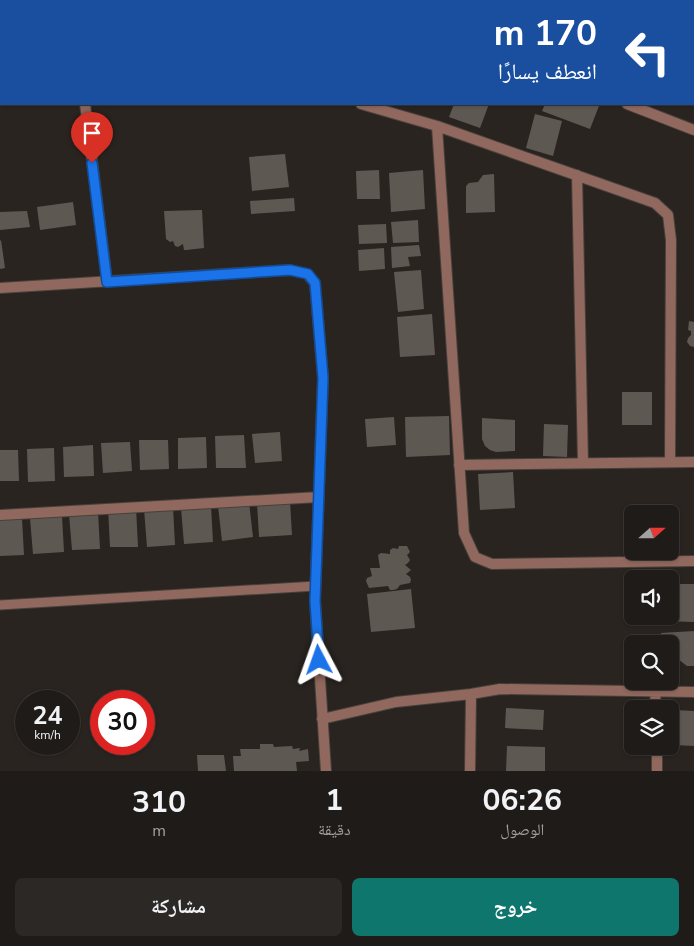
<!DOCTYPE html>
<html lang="ar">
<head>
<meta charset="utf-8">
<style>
	:root { --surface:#1f1b18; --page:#2c2825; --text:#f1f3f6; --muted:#a1a1a2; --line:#3c3937; --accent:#0f766e }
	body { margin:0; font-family:"Nunito Sans","Noto Naskh Arabic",sans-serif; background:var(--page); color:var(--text); direction:rtl; height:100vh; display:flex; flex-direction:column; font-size:19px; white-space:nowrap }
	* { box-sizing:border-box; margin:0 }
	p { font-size:16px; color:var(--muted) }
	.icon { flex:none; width:28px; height:28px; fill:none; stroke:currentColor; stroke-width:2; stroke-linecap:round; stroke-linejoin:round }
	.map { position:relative; height:771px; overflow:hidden; direction:ltr }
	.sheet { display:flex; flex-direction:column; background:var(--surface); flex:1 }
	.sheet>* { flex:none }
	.top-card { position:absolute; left:0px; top:0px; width:695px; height:105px; box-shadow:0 1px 4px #0004,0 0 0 1px var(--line); direction:rtl; background:#1a4fa0; color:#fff; overflow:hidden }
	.needle { width:32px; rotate:69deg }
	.controls { position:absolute; left:624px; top:505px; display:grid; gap:10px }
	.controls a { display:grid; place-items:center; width:55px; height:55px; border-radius:8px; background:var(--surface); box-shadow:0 1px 4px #0004,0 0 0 1px var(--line); font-size:25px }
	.speed { position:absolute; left:15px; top:690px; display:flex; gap:10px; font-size:25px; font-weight:700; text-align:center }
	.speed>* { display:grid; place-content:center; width:65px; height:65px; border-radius:50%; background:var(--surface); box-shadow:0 1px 4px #0004,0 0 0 1px var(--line); line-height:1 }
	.speed small { font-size:12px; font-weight:400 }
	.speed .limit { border:8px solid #d22; background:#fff; color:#111 }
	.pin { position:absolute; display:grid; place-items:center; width:42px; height:42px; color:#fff; margin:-51px -21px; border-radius:50% 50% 50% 0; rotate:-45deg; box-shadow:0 0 5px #0007 }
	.pin .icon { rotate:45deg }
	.me { position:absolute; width:55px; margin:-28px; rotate:356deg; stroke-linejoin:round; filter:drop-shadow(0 0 4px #0008) }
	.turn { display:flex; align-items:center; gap:18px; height:105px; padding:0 15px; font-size:22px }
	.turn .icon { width:65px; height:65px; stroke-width:2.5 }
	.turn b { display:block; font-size:35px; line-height:42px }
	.eta { display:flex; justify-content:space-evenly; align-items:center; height:85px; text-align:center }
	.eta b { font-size:30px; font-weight:700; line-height:35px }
	.button { display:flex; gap:10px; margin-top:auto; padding:10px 15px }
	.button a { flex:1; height:58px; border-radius:8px; background:var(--accent); color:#fff; font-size:20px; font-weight:700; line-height:58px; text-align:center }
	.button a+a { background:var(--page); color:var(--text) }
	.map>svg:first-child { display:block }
	.building { fill:#5d5952 }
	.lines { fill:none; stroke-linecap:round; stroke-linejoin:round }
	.lane-casing { stroke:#46413d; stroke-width:11 }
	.street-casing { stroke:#46413d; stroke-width:12 }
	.lane { stroke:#91685d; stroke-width:9 }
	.street { stroke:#91685d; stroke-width:10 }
	.route-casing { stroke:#114b97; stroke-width:12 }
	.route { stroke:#1a73e8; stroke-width:9 }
</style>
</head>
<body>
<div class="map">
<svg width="694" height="771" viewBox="0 0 694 771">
	<rect width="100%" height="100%" fill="#292420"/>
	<!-- building -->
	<path class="building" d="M 454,104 L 489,104 L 480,128 L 449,117 Z
		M 545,104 L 594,104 L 599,106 L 590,129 L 542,111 Z
		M 535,114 L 562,121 L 553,156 L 526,148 Z
		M 285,154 L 289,187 L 252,191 L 249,157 Z
		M 379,170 L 380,199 L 357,199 L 356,171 Z
		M 423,170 L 425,209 L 391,212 L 389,173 Z
		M 494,174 L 495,212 L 466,213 L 466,186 L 469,183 L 478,182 L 483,175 Z
		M 294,198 L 295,211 L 251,214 L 250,201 Z
		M 73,202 L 76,225 L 40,230 L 37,207 Z
		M 202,210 L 204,248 L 186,250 L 184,250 L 183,244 L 178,247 L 175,246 L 173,241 L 170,242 L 166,239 L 164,211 Z
		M 27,211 L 30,227 L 0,230 L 0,212 Z
		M 418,220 L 419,242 L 393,243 L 391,222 Z
		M 386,224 L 387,243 L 359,244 L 358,225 Z
		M 1,240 L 5,268 L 0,269 L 0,241 Z
		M 419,245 L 421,256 L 408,257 L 410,266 L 392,268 L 391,247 Z
		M 384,248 L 385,269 L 359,271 L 358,250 Z
		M 421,270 L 424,309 L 398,312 L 394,272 Z
		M 432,314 L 435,355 L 400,357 L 397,317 Z
		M 689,321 L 694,322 L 694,347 L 690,346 L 687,342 L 688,338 L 691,335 L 691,331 L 688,330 Z
		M 622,392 L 652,392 L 652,425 L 622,425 Z
		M 449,416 L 450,455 L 406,457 L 405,417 Z
		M 394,417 L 396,445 L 367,447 L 365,419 Z
		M 482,418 L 515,420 L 515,451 L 496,452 L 490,450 L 485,446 L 482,439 Z
		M 544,424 L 568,425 L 567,457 L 543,456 Z
		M 280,432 L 282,461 L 255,463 L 252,434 Z
		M 244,435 L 246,468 L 216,468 L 215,436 Z
		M 206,437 L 207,468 L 178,469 L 178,438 Z
		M 139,440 L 168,440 L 169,469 L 140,470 Z
		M 130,442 L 132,471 L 103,473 L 101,443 Z
		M 93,445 L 94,476 L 64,477 L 63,447 Z
		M 54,448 L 55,481 L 28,482 L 27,449 Z
		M 0,450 L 18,450 L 19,481 L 0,481 Z
		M 513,472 L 515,508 L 480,510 L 478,474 Z
		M 290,501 L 292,535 L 259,537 L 257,503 Z
		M 249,502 L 253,537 L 222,541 L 218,506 Z
		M 211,506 L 213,542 L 184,544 L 181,508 Z
		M 136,507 L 138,547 L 110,547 L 108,508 Z
		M 173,507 L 175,545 L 147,547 L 144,509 Z
		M 98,512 L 100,549 L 72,550 L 69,514 Z
		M 62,516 L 64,552 L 33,554 L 30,518 Z
		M 22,519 L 24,555 L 0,556 L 0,520 Z
		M 399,546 L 407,546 L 410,552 L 407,555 L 410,560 L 408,563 L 405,565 L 411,570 L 406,574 L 410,577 L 411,580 L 410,583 L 400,585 L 397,589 L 393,590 L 390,590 L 388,586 L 369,588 L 366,581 L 367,578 L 372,576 L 370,568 L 380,568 L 378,555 L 381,553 L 390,554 L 390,550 L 393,548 L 398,549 Z
		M 670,584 L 694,584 L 694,622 L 659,621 L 660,616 L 670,616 Z
		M 411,589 L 415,628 L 371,632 L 367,594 Z
		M 694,631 L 694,666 L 687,666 L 670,653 L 670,644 L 664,644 L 661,633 Z
		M 506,708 L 544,710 L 543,730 L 505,728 Z
		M 675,710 L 694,711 L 694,746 L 674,745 Z
		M 260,744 L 273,744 L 274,747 L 292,746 L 293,749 L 300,748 L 299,751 L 308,749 L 309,761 L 296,762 L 297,771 L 234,771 L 233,756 L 241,756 L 240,749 L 260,749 Z
		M 507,746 L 545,747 L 545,771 L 506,771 Z
		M 197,755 L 224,755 L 226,771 L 198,771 Z"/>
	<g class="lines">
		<!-- lane casing -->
		<g class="lane-casing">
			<path id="lane" d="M 0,605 L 316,586"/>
		</g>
		<!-- street casing -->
		<g class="street-casing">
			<path id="street" d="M 359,0 L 362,1
				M 128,1 L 129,0
				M 260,1 L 261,0
				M 0,33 L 1,33
				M 85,104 L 107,281
				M 361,104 L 437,126 L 655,203 L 668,215 L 671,240 L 670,462
				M 627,104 L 694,130
				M 437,126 L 464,533 L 475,557 L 492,564 L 694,561
				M 577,175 L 583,463
				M 0,288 L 290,270 L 307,274 L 315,283 L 323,378 L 315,601 L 326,771
				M 459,465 L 694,462
				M 0,515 L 319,497
				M 655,691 L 656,709
				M 322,719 L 396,702 L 471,694 L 500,689 L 694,692
				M 657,746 L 657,771
				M 470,771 L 471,694"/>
		</g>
		<!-- lane -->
		<use href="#lane" class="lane"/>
		<!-- street -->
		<use href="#street" class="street"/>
	</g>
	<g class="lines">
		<!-- route casing -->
		<g class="route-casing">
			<path id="route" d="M 92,163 L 107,282 L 290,270 L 308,274 L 315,283 L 323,378 L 315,601 L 319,660"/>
		</g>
		<!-- route -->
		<use href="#route" class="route"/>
	</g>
</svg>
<div class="controls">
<a><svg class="needle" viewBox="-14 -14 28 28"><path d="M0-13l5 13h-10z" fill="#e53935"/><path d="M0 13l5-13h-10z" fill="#a1a1a2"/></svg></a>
<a><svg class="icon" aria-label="sound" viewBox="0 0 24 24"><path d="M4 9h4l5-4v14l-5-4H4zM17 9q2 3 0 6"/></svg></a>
<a><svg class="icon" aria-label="search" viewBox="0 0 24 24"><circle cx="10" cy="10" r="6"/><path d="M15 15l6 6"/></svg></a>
<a><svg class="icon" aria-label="layers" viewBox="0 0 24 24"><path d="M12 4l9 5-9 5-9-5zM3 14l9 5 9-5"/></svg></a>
</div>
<div class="speed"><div>24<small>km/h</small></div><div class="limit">30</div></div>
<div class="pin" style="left:92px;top:163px;background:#d93025"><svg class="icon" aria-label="arrive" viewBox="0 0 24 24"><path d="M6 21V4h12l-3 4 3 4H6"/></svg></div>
<svg class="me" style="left:319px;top:660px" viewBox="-20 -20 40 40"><path d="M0-17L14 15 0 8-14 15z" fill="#1a73e8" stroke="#fff" stroke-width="4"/></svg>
<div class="top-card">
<div class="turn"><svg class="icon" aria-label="left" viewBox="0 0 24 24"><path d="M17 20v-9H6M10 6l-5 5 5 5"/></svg><div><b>170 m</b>انعطف يسارًا</div></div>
</div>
</div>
<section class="sheet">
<div class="eta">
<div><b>06:26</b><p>الوصول</p></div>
<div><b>1</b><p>دقيقة</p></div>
<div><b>310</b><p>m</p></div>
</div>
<div class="button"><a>خروج</a><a>مشاركة</a></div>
</section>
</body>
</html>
